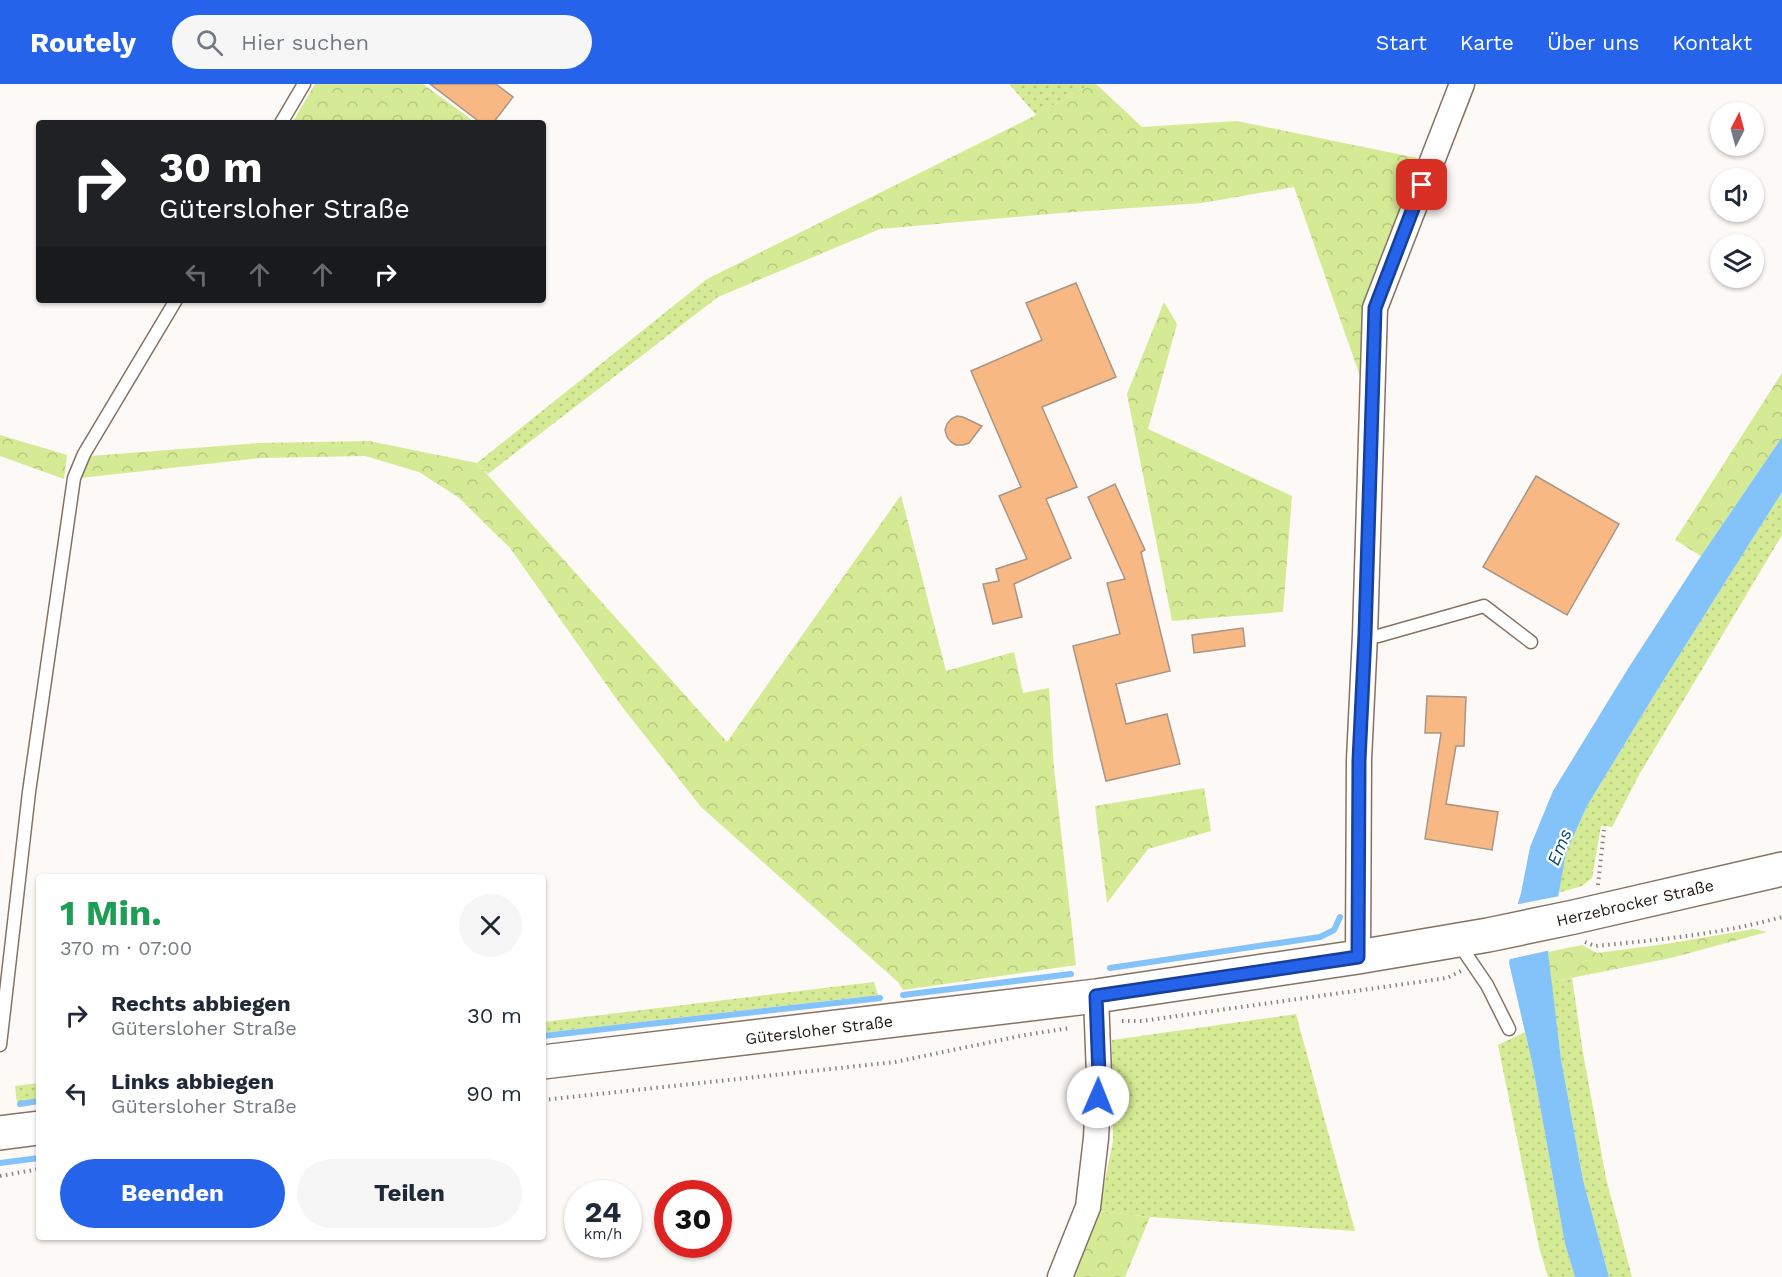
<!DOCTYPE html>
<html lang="de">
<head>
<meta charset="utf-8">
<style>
	:root { --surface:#fff; --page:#f6f6f7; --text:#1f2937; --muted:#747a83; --accent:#2563eb }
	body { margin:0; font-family:"Work Sans",sans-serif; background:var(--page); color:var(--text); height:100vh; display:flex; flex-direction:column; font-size:22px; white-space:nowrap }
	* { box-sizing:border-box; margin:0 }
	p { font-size:20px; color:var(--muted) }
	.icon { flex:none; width:33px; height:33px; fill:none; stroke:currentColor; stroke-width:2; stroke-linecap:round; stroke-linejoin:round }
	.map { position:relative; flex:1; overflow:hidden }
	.panel { position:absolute; left:36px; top:790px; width:510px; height:366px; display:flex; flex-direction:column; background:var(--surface); border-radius:6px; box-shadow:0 2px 4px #0004 }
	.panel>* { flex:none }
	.guide { position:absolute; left:36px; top:36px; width:510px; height:183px; border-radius:6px; box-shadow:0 2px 4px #0004; background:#202124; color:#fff; overflow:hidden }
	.needle { width:39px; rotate:6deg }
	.fabs { position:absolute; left:1710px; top:18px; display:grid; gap:12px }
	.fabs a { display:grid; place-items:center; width:54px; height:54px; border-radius:50%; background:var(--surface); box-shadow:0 2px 4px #0004; font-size:30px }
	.speed { position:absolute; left:564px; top:1096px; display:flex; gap:12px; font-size:30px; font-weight:700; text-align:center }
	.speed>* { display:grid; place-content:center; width:78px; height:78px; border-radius:50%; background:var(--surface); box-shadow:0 2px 4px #0004; line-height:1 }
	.speed small { font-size:15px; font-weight:400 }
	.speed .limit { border:9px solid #d22; background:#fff; color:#111 }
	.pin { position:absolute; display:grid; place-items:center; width:51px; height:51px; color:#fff; margin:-26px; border-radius:12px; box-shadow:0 3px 9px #0006 }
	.me { position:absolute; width:66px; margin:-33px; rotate:1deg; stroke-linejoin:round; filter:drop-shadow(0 0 4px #0008) }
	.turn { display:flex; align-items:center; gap:21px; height:126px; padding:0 24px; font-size:27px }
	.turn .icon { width:78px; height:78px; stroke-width:2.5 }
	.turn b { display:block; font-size:42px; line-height:51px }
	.lanes { display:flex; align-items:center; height:57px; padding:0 24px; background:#0003; justify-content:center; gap:30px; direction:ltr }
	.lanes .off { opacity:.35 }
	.round { display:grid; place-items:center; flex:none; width:63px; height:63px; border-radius:32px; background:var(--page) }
	.headline { display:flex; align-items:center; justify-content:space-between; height:102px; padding:0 24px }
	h1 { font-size:36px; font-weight:700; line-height:45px; color:#1e9e55 }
	.button { display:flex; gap:12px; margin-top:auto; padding:12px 24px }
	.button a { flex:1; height:69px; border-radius:36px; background:var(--accent); color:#fff; font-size:24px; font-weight:700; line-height:69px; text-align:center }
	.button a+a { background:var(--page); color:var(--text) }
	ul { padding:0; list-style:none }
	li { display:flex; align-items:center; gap:18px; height:78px; padding:0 24px }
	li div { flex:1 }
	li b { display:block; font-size:22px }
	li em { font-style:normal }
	header { display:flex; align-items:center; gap:36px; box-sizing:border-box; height:84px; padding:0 30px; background:var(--accent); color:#fff }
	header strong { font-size:28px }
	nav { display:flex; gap:33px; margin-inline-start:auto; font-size:21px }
	.search { width:420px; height:54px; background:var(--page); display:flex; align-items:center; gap:15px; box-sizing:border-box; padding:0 21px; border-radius:33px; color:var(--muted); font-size:22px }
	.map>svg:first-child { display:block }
	.grass { fill:url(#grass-dots) }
	.forest { fill:url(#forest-crowns) }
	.water { fill:#84c3f9 }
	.pier { fill:#fdf9f6 }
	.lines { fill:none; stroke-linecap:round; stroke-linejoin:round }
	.stream { stroke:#84c3f9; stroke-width:6 }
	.building { fill:#f7b883; stroke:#a99585; stroke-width:1.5 }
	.service-casing { stroke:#867263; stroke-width:15 }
	.minor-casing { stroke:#867263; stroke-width:27 }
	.secondary-casing { stroke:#867263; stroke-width:36 }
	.path { stroke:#8a8480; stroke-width:4; stroke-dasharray:1.5 4.5; stroke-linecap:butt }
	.service { stroke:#fff; stroke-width:12 }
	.minor { stroke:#fff; stroke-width:24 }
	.secondary { stroke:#fff; stroke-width:33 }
	.route-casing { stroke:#184099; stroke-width:15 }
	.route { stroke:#2563eb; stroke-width:10 }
	.labels { text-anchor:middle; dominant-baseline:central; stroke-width:4.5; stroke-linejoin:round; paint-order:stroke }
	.street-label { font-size:16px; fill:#1f1812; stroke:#fff }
	.water-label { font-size:18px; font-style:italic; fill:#0c4a75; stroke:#fff }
</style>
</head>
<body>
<header>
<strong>Routely</strong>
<div class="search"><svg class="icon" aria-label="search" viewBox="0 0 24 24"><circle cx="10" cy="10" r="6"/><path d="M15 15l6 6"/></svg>Hier suchen</div>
<nav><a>Start</a><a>Karte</a><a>Über uns</a><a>Kontakt</a></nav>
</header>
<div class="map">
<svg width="1782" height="1193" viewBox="0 0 1782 1193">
	<defs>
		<pattern id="grass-dots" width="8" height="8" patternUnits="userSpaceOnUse" patternTransform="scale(1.5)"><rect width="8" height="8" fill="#d5ea94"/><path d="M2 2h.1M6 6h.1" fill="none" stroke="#b6c87f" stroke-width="1.8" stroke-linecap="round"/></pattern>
		<pattern id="forest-crowns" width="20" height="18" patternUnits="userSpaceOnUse" patternTransform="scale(1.5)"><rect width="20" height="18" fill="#d5ea94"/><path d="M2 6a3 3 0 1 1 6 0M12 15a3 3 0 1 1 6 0" fill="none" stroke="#b6c87f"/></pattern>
	</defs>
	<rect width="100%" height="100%" fill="#fdf9f6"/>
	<!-- grass -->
	<path class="grass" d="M 1009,0 L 1091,0 L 1036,31 Z
		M 707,195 L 718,213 L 488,390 L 477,379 Z
		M 1782,408 L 1782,451 L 1639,691 L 1612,743 L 1601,742 L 1592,794 L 1582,802 L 1558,809 L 1566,769 L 1587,722 L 1658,605 Z
		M 1572,894 L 1583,969 L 1606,1094 L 1632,1193 L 1609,1193 L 1583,1096 L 1561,975 L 1551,898 Z
		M 874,898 L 878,911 L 543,949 L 543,938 Z
		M 1296,930 L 1355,1147 L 1150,1133 L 1099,1127 L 1113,1057 L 1112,956 Z
		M 1525,948 L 1532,978 L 1565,1160 L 1575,1193 L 1548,1193 L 1539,1163 L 1498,961 Z
		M 39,999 L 39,1015 L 17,1018 L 15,1002 Z"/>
	<!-- forest -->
	<path class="forest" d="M 315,0 L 423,0 L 476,39 L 292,39 Z
		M 1091,0 L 1096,0 L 1142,43 L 1237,37 L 1417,74 L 1365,225 L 1360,292 L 1294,103 L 1202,119 L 1061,129 L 880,145 L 718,213 L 707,195 L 1036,31 Z
		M 1164,218 L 1177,240 L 1148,345 L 1292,412 L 1283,528 L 1172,537 L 1127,310 Z
		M 1782,289 L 1782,353 L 1701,472 L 1675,456 Z
		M 0,351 L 67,371 L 64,395 L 0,372 Z
		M 369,357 L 477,379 L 727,658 L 901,411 L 946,587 L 1014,568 L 1023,609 L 1049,604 L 1054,685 L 1076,881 L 903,906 L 898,898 L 701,723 L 620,620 L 510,464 L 458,413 L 419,388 L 365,372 L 261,374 L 81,394 L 90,372 L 258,359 Z
		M 1204,704 L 1211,747 L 1148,765 L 1107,819 L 1095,722 Z
		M 1754,845 L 1767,848 L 1671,874 L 1551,898 L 1548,868 L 1582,861 L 1597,869 L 1666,860 Z
		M 1099,1127 L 1150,1133 L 1125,1193 L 1070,1193 Z"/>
	<!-- water -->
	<path class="water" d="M 1782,353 L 1782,408 L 1658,605 L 1587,722 L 1566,769 L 1548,868 L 1561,975 L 1583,1096 L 1609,1193 L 1575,1193 L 1565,1160 L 1532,978 L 1509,879 L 1518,819 L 1521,809 L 1530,763 L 1553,707 L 1629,583 L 1701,472 Z"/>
	<!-- pier -->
	<path class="pier" d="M 1560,812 L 1551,866 L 1506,876 L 1514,821 Z"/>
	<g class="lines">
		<!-- stream -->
		<path class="stream" d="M 1110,884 L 1320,853 L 1334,846 L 1340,833
			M 903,911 L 1071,890
			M 543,952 L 880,914
			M 20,1020 L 39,1017
			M 0,1079 L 39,1074"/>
	</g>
	<!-- building -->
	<path class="building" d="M 430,0 L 496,0 L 513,13 L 493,39 L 481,39 Z
		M 1076,199 L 1116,293 L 1042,323 L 1077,403 L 1046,415 L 1071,474 L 1014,500 L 1022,533 L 993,540 L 983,500 L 999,497 L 996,485 L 1027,475 L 999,412 L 1021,403 L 971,287 L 1042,256 L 1026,219 Z
		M 957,332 L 963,333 L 982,342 L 969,359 L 963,361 L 956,361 L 951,358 L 947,353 L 945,346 L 947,340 L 951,335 Z
		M 1536,392 L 1619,440 L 1567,531 L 1483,483 Z
		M 1115,400 L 1145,466 L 1141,468 L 1170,587 L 1116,600 L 1126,640 L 1167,630 L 1180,680 L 1106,697 L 1073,562 L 1120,550 L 1107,499 L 1125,495 L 1088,413 Z
		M 1243,544 L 1245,562 L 1194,569 L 1192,551 Z
		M 1427,612 L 1466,613 L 1464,662 L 1456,662 L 1446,720 L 1498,728 L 1492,766 L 1425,755 L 1441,649 L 1425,649 Z"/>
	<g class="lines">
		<!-- service casing -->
		<g class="service-casing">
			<path id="service" d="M 281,39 L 304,0
				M 1365,551 L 1378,552 L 1484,522 L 1531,558
				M 1457,857 L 1487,901 L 1509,945
				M 0,961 L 29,708 L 74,394 L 84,370 L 176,216"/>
		</g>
		<!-- minor casing -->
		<g class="minor-casing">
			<path id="minor" d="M 1358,873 L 1359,676 L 1365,551 L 1375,224 L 1462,0
				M 1060,1193 L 1088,1123 L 1096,1054 L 1099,992 L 1096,912"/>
		</g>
		<!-- secondary casing -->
		<g class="secondary-casing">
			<path id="secondary" d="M 543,978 L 1096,912 L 1358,873 L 1488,851 L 1574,833 L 1782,785
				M 0,1049 L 39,1044"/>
		</g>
		<!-- path -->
		<path class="path" d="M 1598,801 L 1604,746
			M 1585,858 L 1595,862 C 1658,856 1721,850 1782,833
			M 1122,937 L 1142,937 L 1447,894 L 1461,887
			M 543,1016 L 895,978 L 1025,951 L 1070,944
			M 0,1092 L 39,1085"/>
		<!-- service -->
		<use href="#service" class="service"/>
		<!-- minor -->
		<use href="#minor" class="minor"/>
		<!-- secondary -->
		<use href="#secondary" class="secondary"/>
	</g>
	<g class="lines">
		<!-- route casing -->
		<g class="route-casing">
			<path id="route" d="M 1098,1013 L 1099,992 L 1096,912 L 1358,873 L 1359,676 L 1365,551 L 1375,224 L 1422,101"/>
		</g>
		<!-- route -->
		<use href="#route" class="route"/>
	</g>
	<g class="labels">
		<!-- street labels -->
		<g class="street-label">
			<text transform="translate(1635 819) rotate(-13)">Herzebrocker Straße</text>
			<text transform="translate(819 946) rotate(-7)">Gütersloher Straße</text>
		</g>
		<!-- water labels -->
		<g class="water-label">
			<text transform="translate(1559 763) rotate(-68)">Ems</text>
		</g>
	</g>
</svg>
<div class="fabs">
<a><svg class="needle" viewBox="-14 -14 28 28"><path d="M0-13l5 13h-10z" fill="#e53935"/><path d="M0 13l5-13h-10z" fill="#747a83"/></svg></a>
<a><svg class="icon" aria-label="sound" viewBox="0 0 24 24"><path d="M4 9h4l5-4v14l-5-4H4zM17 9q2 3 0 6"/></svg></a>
<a><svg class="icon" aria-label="layers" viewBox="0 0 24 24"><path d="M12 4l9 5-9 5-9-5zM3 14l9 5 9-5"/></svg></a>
</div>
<div class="speed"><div>24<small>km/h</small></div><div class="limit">30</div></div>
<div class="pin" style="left:1422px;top:101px;background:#d93025"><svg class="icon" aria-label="arrive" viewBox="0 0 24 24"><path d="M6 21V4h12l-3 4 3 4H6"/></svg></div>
<svg class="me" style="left:1098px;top:1013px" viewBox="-20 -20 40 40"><circle r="19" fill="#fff"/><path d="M0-13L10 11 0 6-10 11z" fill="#2563eb"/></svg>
<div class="guide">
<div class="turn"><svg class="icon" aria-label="right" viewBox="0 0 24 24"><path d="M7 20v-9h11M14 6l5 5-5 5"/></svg><div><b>30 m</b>Gütersloher Straße</div></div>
<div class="lanes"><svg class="icon off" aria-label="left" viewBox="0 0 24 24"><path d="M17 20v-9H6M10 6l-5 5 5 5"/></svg><svg class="icon off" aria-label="ahead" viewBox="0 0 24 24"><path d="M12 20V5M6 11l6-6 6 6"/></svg><svg class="icon off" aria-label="ahead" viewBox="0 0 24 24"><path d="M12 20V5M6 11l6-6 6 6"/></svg><svg class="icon" aria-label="right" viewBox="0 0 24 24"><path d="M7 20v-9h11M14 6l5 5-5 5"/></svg></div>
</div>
<section class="panel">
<div class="headline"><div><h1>1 Min.</h1><p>370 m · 07:00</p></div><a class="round"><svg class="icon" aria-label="close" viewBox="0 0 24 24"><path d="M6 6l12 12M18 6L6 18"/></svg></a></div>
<ul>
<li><svg class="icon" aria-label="right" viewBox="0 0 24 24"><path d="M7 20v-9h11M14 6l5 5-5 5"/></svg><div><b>Rechts abbiegen</b><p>Gütersloher Straße</p></div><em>30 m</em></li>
<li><svg class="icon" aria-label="left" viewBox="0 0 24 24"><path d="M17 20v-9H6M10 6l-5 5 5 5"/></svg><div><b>Links abbiegen</b><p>Gütersloher Straße</p></div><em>90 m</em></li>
</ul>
<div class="button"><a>Beenden</a><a>Teilen</a></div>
</section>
</div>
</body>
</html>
